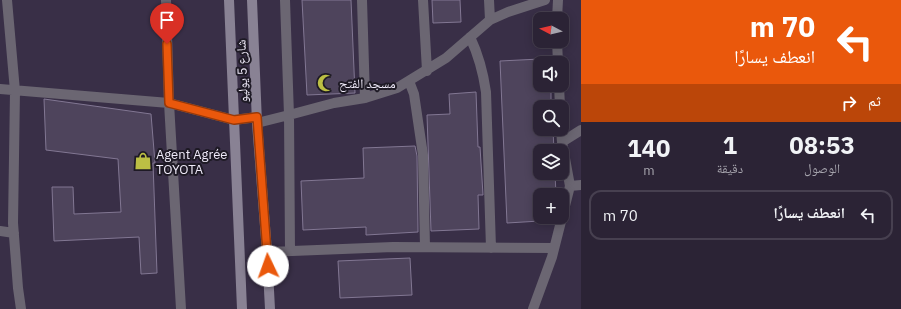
<!DOCTYPE html>
<html lang="ar">
<head>
<meta charset="utf-8">
<style>
	:root { --surface:#2b2335; --page:#372f41; --text:#f1f3f6; --muted:#a6a4ad; --line:#474050 }
	body { margin:0; font-family:"IBM Plex Sans","Noto Naskh Arabic",sans-serif; background:var(--page); color:var(--text); direction:rtl; height:100vh; display:flex; flex-direction:column; font-size:15px; white-space:nowrap }
	* { box-sizing:border-box; margin:0 }
	p { font-size:13px; color:var(--muted) }
	.icon { flex:none; width:22px; height:22px; fill:none; stroke:currentColor; stroke-width:2; stroke-linecap:round; stroke-linejoin:round }
	.map { position:relative; flex:1; overflow:hidden; direction:ltr }
	.sheet { display:flex; flex-direction:column; background:var(--surface); width:320px }
	.sheet>* { flex:none }
	.banner { background:#ea580c; color:#fff; overflow:hidden }
	.needle { width:26px; rotate:277deg }
	.fabs { position:absolute; left:533px; top:12px; display:grid; gap:8px }
	.fabs a { display:grid; place-items:center; width:36px; height:36px; border-radius:8px; background:var(--surface); box-shadow:0 2px 10px #0003,0 0 0 1px var(--line); font-size:20px }
	.pin { position:absolute; display:grid; place-items:center; width:34px; height:34px; color:#fff; margin:-41px -17px; border-radius:50% 50% 50% 0; rotate:-45deg; box-shadow:0 0 4px #0007 }
	.pin .icon { rotate:45deg }
	.me { position:absolute; width:44px; margin:-22px; rotate:357deg; stroke-linejoin:round; filter:drop-shadow(0 0 3px #0008) }
	.turn { display:flex; align-items:center; gap:14px; height:84px; padding:0 20px; font-size:18px }
	.turn .icon { width:52px; height:52px; stroke-width:2.5 }
	.turn b { display:block; font-size:28px; line-height:34px }
	.then { display:flex; align-items:center; height:38px; padding:0 20px; background:#0003; gap:8px; font-size:15px }
	.eta { display:flex; justify-content:space-evenly; align-items:center; height:68px; text-align:center }
	.eta b { font-size:24px; font-weight:700; line-height:28px }
	ul { padding:0; list-style:none }
	li { display:flex; align-items:center; gap:12px; height:50px; margin:0 8px 6px; padding:0 12px; border:2px solid var(--line); border-radius:12px }
	li div { flex:1 }
	li b { display:block; font-size:15px }
	li em { font-style:normal }
	main { display:flex; flex:1; min-height:0 }
	.map>svg:first-child { display:block }
	.building { fill:#4e445c; stroke:#827793 }
	.lines { fill:none; stroke-linecap:round; stroke-linejoin:round }
	.street { stroke:#6b6672; stroke-width:10 }
	.secondary { stroke:#898294; stroke-width:10 }
	.route-casing { stroke:#983908; stroke-width:10 }
	.route { stroke:#ea580c; stroke-width:7 }
	.labels { text-anchor:middle; dominant-baseline:central; stroke-width:4; stroke-linejoin:round; paint-order:stroke }
	.street-label { font-size:13px; fill:#efeaf9; stroke:#1e1a25 }
	.poi-label { font-size:13px; fill:#efeaf9; stroke:#1e1a25; text-anchor:start }
</style>
</head>
<body>
<main>
<section class="sheet">
<div class="banner">
<div class="turn"><svg class="icon" aria-label="left" viewBox="0 0 24 24"><path d="M17 20v-9H6M10 6l-5 5 5 5"/></svg><div><b>70 m</b>انعطف يسارًا</div></div>
<div class="then">ثم<svg class="icon" aria-label="right" viewBox="0 0 24 24"><path d="M7 20v-9h11M14 6l5 5-5 5"/></svg></div>
</div>
<div class="eta">
<div><b>08:53</b><p>الوصول</p></div>
<div><b>1</b><p>دقيقة</p></div>
<div><b>140</b><p>m</p></div>
</div>
<ul>
<li><svg class="icon" aria-label="left" viewBox="0 0 24 24"><path d="M17 20v-9H6M10 6l-5 5 5 5"/></svg><div><b>انعطف يسارًا</b></div><em>70 m</em></li>
</ul>
</section>
<div class="map">
<svg width="581" height="309" viewBox="0 0 581 309">
	<rect width="100%" height="100%" fill="#392f47"/>
	<!-- building -->
	<path class="building" d="M 302,0 L 351,0 L 355,93 L 307,95 Z
		M 432,0 L 460,0 L 461,22 L 433,23 Z
		M 540,59 L 540,85 L 551,85 L 551,100 L 540,101 L 540,129 L 553,129 L 554,151 L 540,151 L 540,174 L 555,173 L 556,195 L 540,195 L 540,221 L 507,223 L 500,61 Z
		M 476,92 L 478,147 L 480,147 L 483,195 L 478,195 L 479,229 L 431,231 L 427,115 L 450,114 L 449,94 Z
		M 44,99 L 151,114 L 155,163 L 153,163 L 157,273 L 141,274 L 139,237 L 54,241 L 52,187 L 73,187 L 74,214 L 121,212 L 118,159 L 46,150 Z
		M 415,146 L 417,156 L 418,232 L 366,235 L 366,227 L 303,230 L 301,181 L 364,178 L 363,148 Z
		M 410,258 L 412,295 L 340,298 L 338,261 Z"/>
	<g class="lines">
		<!-- street -->
		<path class="street" d="M 7,0 L 15,91 L 13,223 L 18,288 L 21,309
			M 166,0 L 169,103 L 181,309
			M 362,0 L 365,98
			M 423,0 L 427,71
			M 489,0 L 490,20
			M 557,19 L 558,0
			M 470,37 C 479,56 483,71 486,92 L 491,248
			M 557,41 L 558,63
			M 409,81 L 414,94 L 423,155 L 425,247
			M 559,85 L 560,107
			M 0,89 L 169,103 L 234,120 L 257,117
			M 257,123 L 289,115 L 285,0
			M 562,142 L 581,130
			M 570,186 L 581,185
			M 0,231 L 14,233
			M 290,251 L 289,115 L 334,103 L 365,98 L 397,88 L 446,58 L 490,20 L 508,12 L 545,0
			M 267,252 L 393,247 L 554,248
			M 533,309 L 552,257 L 570,186 L 562,142 L 561,129"/>
		<!-- secondary -->
		<path class="secondary" d="M 229,0 L 242,309
			M 252,0 L 257,123 L 267,252 L 270,309"/>
	</g>
	<g class="lines">
		<!-- route casing -->
		<g class="route-casing">
			<path id="route" d="M 167,44 L 169,103 L 234,120 L 257,117 L 268,266"/>
		</g>
		<!-- route -->
		<use href="#route" class="route"/>
	</g>
	<!-- icons -->
	<defs>
		<g id="mosque-bare" transform="scale(1.38)"><path d="M3.5-4.9A6 6 0 1 0 3.5 4.9A5 5 0 1 1 3.5-4.9Z" fill="#bcbf44" stroke="#1e1a25" stroke-width="2.5" paint-order="stroke"/></g>
		<g id="shop-bare" transform="scale(1.38)"><path d="M-5-2.5h2.3a2.7 3.5 0 0 1 5.4 0H5L5.5 6h-11ZM-1.5-2.5h3a1.5 2.3 0 0 0-3 0Z" fill="#bcbf44" stroke="#1e1a25" stroke-width="2.5" paint-order="stroke"/></g>
	</defs>
	<g fill-rule="evenodd">
		<use href="#mosque-bare" x="326" y="83"/>
		<use href="#shop-bare" x="143" y="161"/>
	</g>
	<g class="labels">
		<!-- street labels -->
		<g class="street-label">
			<text transform="translate(242 71) rotate(-92)">شارع 5 يوليو</text>
		</g>
		<!-- poi labels -->
		<g class="poi-label">
			<text x="339" y="83">مسجد الفتح</text>
			<text x="156" y="154">Agent Agrée<tspan x="156" dy="15">TOYOTA</tspan></text>
		</g>
	</g>
</svg>
<div class="fabs">
<a><svg class="needle" viewBox="-14 -14 28 28"><path d="M0-13l5 13h-10z" fill="#e53935"/><path d="M0 13l5-13h-10z" fill="#a6a4ad"/></svg></a>
<a><svg class="icon" aria-label="sound" viewBox="0 0 24 24"><path d="M4 9h4l5-4v14l-5-4H4zM17 9q2 3 0 6"/></svg></a>
<a><svg class="icon" aria-label="search" viewBox="0 0 24 24"><circle cx="10" cy="10" r="6"/><path d="M15 15l6 6"/></svg></a>
<a><svg class="icon" aria-label="layers" viewBox="0 0 24 24"><path d="M12 4l9 5-9 5-9-5zM3 14l9 5 9-5"/></svg></a>
<a>+</a>
</div>
<div class="pin" style="left:167px;top:44px;background:#d93025"><svg class="icon" aria-label="arrive" viewBox="0 0 24 24"><path d="M6 21V4h12l-3 4 3 4H6"/></svg></div>
<svg class="me" style="left:268px;top:266px" viewBox="-20 -20 40 40"><circle r="19" fill="#fff"/><path d="M0-13L10 11 0 6-10 11z" fill="#ea580c"/></svg>
</div>
</main>
</body>
</html>
